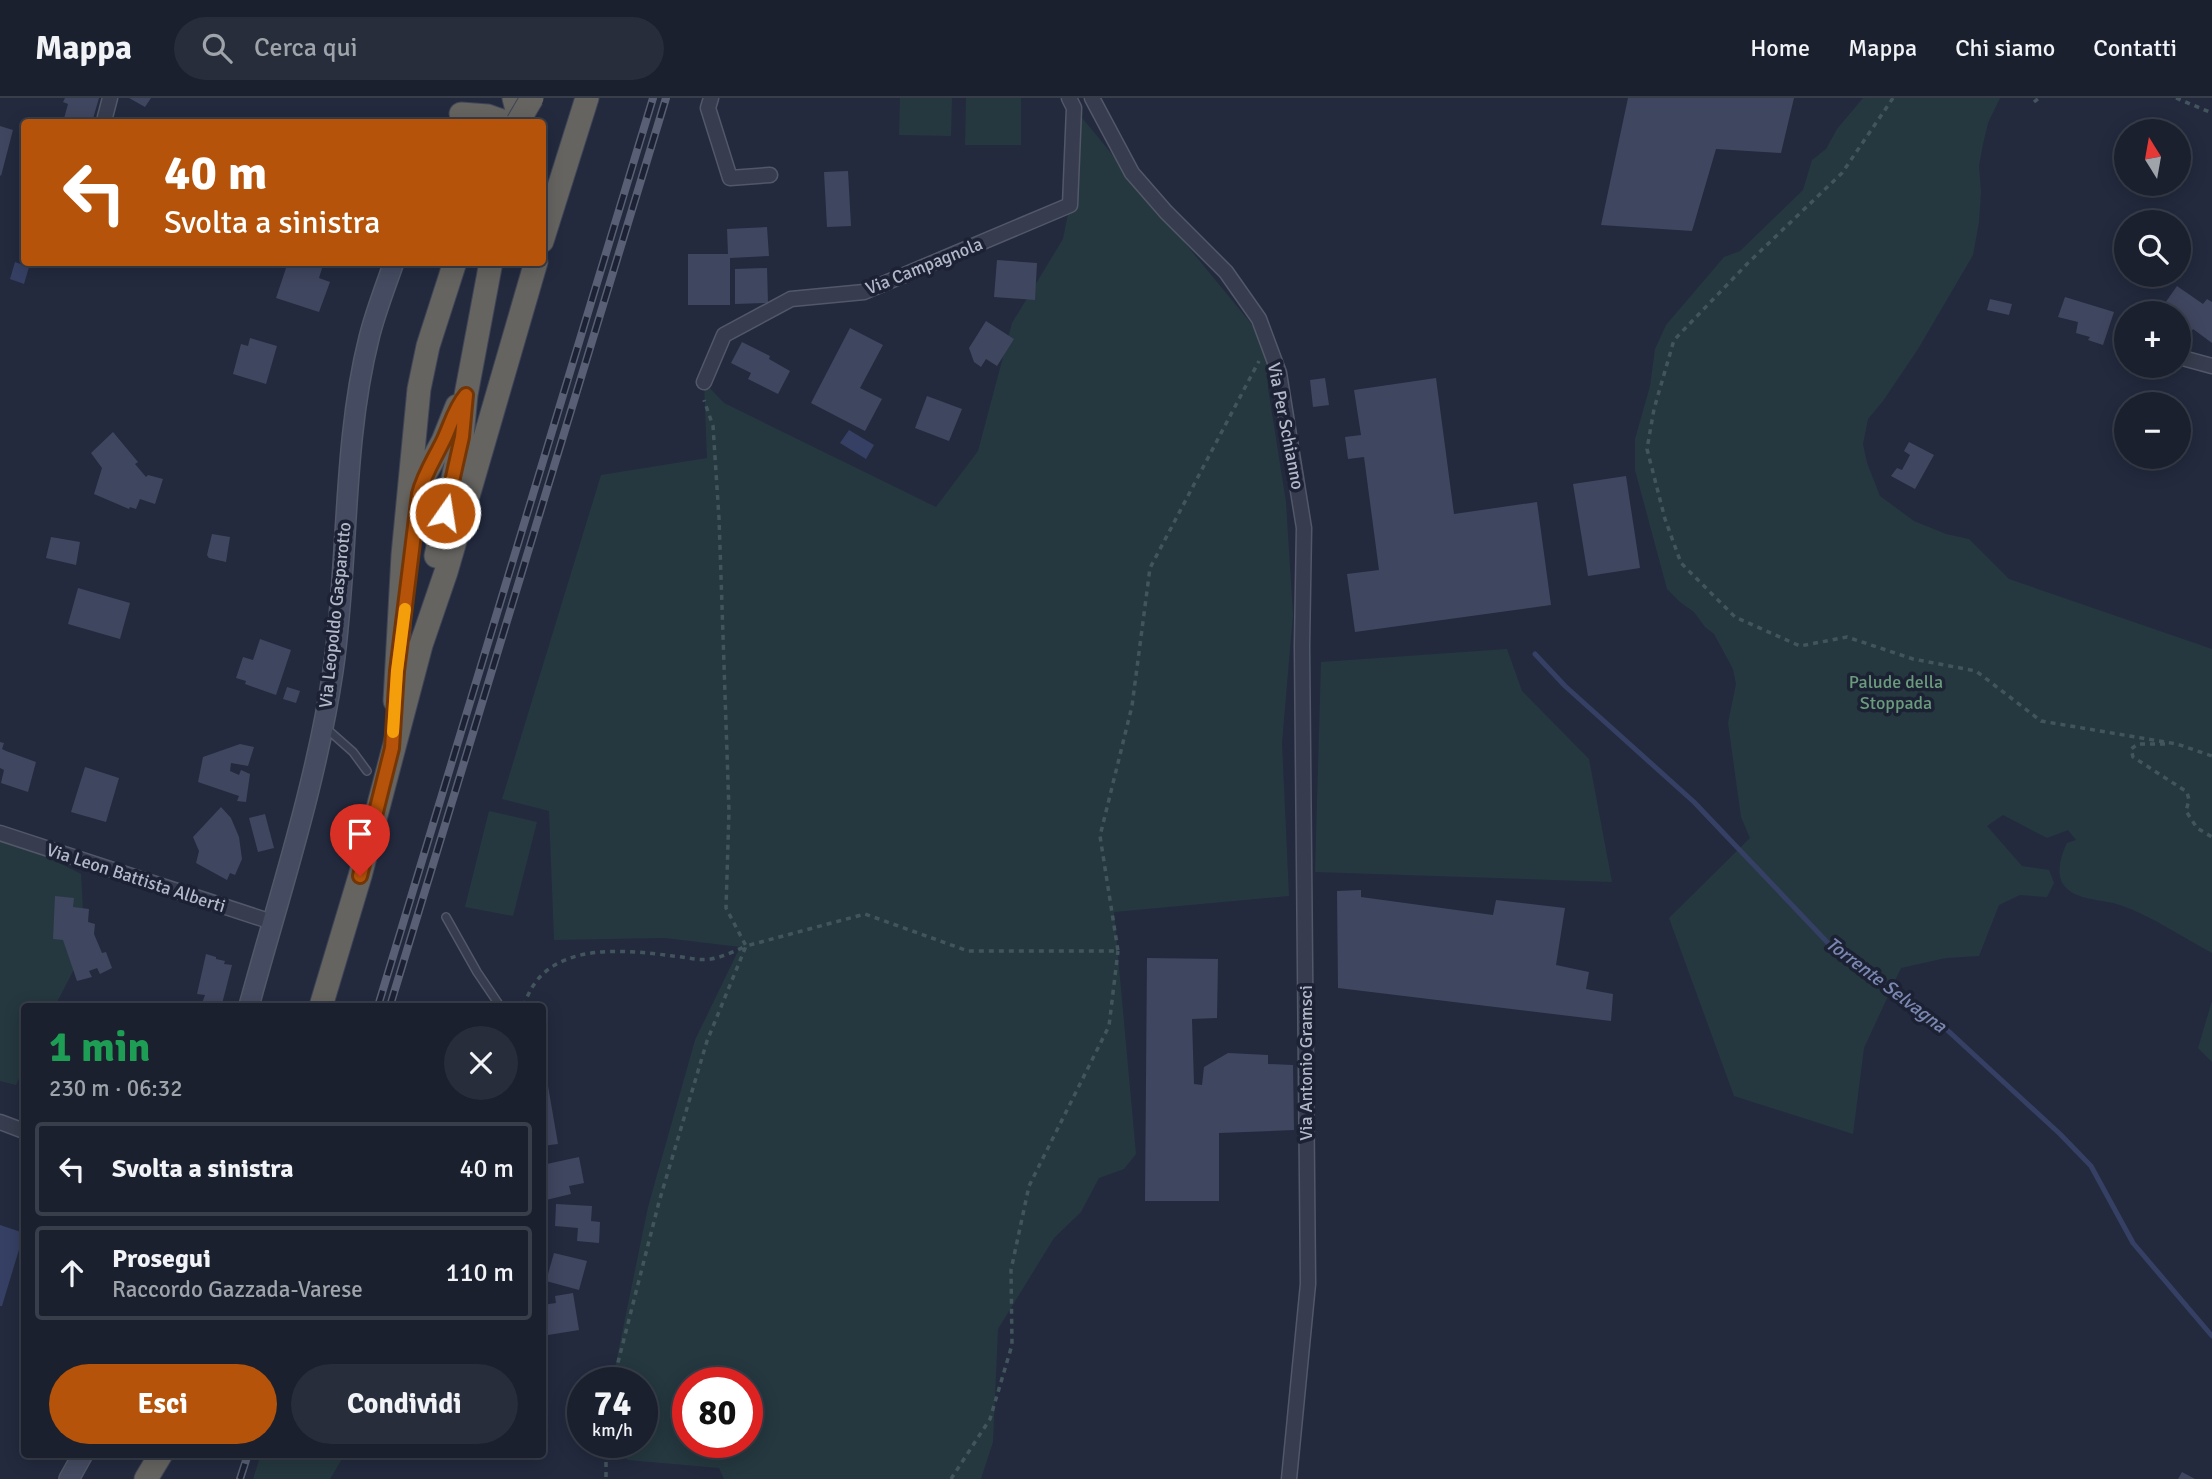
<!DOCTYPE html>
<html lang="it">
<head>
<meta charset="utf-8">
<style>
	:root { --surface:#1a202e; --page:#272d3a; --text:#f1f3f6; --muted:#9fa3aa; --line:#383e4a; --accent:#b45309 }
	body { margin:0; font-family:Signika,sans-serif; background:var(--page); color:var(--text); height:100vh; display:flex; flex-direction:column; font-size:26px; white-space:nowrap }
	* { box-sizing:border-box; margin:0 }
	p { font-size:23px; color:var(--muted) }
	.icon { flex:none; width:38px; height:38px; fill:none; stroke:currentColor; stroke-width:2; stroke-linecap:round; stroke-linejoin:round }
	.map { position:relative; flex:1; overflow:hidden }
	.details { position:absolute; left:21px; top:905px; width:525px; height:455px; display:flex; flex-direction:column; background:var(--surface); border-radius:7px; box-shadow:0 4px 18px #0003,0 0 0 2px var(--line) }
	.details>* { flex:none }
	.top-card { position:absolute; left:21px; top:21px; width:525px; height:147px; border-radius:7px; box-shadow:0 4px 18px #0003,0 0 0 2px var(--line); background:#b45309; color:#fff; overflow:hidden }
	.needle { width:46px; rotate:349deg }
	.controls { position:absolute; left:2114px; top:21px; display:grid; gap:14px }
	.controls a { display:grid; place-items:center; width:77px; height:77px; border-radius:50%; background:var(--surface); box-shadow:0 4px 18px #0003,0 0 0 2px var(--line); font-size:35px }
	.speed { position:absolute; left:567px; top:1269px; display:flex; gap:14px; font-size:35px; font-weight:700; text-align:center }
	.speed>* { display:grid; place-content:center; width:91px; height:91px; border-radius:50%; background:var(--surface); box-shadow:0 4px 18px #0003,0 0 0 2px var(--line); line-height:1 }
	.speed small { font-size:18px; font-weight:400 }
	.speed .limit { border:10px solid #d22; background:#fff; color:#111 }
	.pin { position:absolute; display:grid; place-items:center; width:60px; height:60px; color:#fff; margin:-72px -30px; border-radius:50% 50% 50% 0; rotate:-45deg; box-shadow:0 0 7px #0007 }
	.pin .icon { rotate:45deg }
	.me { position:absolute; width:77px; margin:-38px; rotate:13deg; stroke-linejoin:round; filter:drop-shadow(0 0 5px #0008) }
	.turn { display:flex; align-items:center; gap:24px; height:147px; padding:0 28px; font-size:32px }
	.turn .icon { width:91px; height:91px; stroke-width:2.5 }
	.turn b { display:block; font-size:49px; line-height:60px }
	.round { display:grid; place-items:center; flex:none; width:74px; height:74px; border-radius:37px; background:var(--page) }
	.summary { display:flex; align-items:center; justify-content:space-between; height:119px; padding:0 28px }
	h1 { font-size:42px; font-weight:700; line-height:52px; color:#1e9e55 }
	.primary-button { display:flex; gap:14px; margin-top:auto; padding:14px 28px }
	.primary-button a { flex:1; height:80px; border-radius:42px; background:var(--accent); color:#fff; font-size:28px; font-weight:700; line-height:80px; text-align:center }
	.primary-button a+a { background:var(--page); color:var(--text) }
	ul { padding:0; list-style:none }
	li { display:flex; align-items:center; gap:21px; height:94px; margin:0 14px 10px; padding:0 14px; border:4px solid var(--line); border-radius:7px }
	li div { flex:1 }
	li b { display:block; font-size:26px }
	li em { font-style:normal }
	header { display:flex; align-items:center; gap:42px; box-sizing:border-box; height:98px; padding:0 35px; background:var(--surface); border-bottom:2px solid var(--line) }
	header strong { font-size:33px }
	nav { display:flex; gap:38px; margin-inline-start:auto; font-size:24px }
	.search { width:490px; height:63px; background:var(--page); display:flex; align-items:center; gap:18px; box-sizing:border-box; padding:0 24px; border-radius:38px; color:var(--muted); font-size:26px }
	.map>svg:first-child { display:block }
	.green { fill:#25383f; fill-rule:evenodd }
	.water { fill:#354064 }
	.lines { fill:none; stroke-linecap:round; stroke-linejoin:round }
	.stream { stroke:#354064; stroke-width:5 }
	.building { fill:#3f465f }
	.service-casing { stroke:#525869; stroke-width:10 }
	.minor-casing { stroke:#525869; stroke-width:17 }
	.secondary-casing { stroke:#525869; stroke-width:22 }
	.trunk-casing { stroke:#3f4556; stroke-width:25 }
	.path { stroke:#43555c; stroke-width:3.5; stroke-dasharray:5 5; stroke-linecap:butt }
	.service { stroke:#373d4e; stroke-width:7 }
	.minor { stroke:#373d4e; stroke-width:14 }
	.secondary { stroke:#454b61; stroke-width:19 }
	.trunk { stroke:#656461; stroke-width:23 }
	.rail-casing { stroke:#596075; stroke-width:8 }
	.rail { stroke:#1c2233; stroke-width:5; stroke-dasharray:16; stroke-linecap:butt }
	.trunk-bridge-casing { stroke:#3f4556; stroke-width:25; stroke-linecap:butt }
	.trunk-bridge { stroke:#656461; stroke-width:23 }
	.route-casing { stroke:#753606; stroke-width:18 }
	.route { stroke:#b45309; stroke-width:12 }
	.slow { stroke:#f59e0b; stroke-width:12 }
	.labels { text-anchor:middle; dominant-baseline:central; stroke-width:7; stroke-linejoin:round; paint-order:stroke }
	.street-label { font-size:18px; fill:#b3b8c9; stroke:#1c2233 }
	.park-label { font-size:18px; fill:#6a9b7d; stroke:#1c2233 }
	.water-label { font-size:19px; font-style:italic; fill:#7b88b2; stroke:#1c2233 }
</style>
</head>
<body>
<header>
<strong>Mappa</strong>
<div class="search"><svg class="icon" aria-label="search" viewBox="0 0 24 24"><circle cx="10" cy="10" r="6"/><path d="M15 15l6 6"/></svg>Cerca qui</div>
<nav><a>Home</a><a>Mappa</a><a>Chi siamo</a><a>Contatti</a></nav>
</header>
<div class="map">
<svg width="2212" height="1381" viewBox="0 0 2212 1381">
	<rect width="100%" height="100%" fill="#232a3e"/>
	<!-- green -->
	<path class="green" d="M 900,0 L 952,0 L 951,38 L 899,37 Z
		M 966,0 L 1021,0 L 1021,47 L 965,47 Z
		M 1863,0 L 2000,0 L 1988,25 L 1983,46 L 1979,68 L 1981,94 L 1979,124 L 1973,157 L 1918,251 L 1883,303 L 1868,321 L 1863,346 L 1867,365 L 1880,398 L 1914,423 L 1946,436 L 1969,441 L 2009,481 L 2212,551 L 2212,855 C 2182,839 2152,818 2120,807 C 2103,801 2069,803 2061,782 C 2057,771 2062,755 2067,745 L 2076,742 L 2068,732 L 2047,740 L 2003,717 L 1987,728 L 2022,768 L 2049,772 L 2054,785 L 2047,799 L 2020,797 L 1999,807 L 1979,858 L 1946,860 L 1901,870 L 1864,950 L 1853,1036 L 1734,998 L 1669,820 L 1750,740 L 1741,719 L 1728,625 L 1736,586 L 1733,571 L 1714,536 L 1705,529 L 1694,514 L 1680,504 L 1667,491 L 1635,372 L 1635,341 L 1650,288 L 1655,251 L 1666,227 L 1724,159 L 1740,153 L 1803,92 L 1812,62 L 1826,51 L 1837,31 Z
		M 1074,10 L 1268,246 L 1268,290 L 1286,404 L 1293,516 L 1282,645 L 1289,798 L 1114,814 L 1136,1056 L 1124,1071 L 1099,1080 L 1081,1114 L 1054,1140 L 998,1231 L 993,1344 L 981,1381 L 724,1381 L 719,1370 L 628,1362 L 605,1348 L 605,1344 L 642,1344 L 642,1284 L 612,1284 L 648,1109 L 695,942 L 740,849 L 665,840 L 554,842 L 549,713 L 502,701 L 601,377 L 707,360 L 704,284 L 724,305 L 936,409 L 978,353 L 1012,225 L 1063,141 L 1078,65 ZM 688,1284 L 747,1284 L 747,1344 L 688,1344 Z
		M 1507,551 L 1522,593 L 1589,661 L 1612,784 L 1315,774 L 1321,564 Z
		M 489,713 L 537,724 L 513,818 L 465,809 Z
		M 0,735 L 81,776 L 85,850 L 55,908 L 24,908 L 24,970 L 16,987 L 0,983 Z
		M 2212,903 L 2212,964 L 2198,950 Z
		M 261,1356 L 345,1356 L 330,1381 L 253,1381 Z"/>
	<!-- water -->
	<path class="water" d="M 15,164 L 29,169 L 24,186 L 10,181 Z
		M 849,332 L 874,347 L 866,361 L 840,345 Z
		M 0,1127 L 24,1135 L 2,1208 L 0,1208 Z"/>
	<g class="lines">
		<!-- stream -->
		<path class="stream" d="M 1535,556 L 1565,588 L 1694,704 L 1828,845 L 1932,918 L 2060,1036 L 2091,1068 L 2133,1145 L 2212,1238"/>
	</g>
	<!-- building -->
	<path class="building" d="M 65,0 L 99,0 L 92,24 L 63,24 L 68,6 L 63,4 Z
		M 129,0 L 151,0 L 145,9 Z
		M 1628,0 L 1794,0 L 1781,55 L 1716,51 L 1692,133 L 1601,127 Z
		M 0,28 L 13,32 L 1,78 L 0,77 Z
		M 848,73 L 851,128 L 827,129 L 824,74 Z
		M 767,129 L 769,158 L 730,160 L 730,207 L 688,207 L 688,156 L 728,156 L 727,131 Z
		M 997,162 L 1037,165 L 1035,202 L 994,199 Z
		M 288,164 L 324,164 L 319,180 L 330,184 L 319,214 L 276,200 Z
		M 767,170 L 768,205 L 735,206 L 735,171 Z
		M 2177,188 L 2203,206 L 2207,201 L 2212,204 L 2212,245 L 2193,231 L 2189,237 L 2179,230 L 2179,215 L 2158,215 Z
		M 2065,199 L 2114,214 L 2103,247 L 2088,242 L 2090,239 L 2076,235 L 2078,224 L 2058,219 Z
		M 1990,201 L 2012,206 L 2009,217 L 1987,212 Z
		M 986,223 L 1014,241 L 997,268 L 986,261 L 981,269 L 974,264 L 969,250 Z
		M 850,230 L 883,247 L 860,290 L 882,301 L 865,333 L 811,305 Z
		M 250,240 L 277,248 L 266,286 L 233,276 L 241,246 L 248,248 Z
		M 742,244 L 770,258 L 769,261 L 790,273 L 778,296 L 748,281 L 751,275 L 731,265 Z
		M 1325,280 L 1329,307 L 1313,309 L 1310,282 Z
		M 1436,280 L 1454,416 L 1537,404 L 1551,507 L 1355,534 L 1347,476 L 1379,472 L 1364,359 L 1348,361 L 1345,339 L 1361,337 L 1354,292 Z
		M 927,298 L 962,311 L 949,343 L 915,330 Z
		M 113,334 L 138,364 L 135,366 L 146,379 L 148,377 L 163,381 L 155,406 L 140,401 L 136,411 L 130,409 L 129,411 L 94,396 L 102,370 L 91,355 Z
		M 1909,344 L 1934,357 L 1915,391 L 1891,378 L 1897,370 L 1902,372 L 1910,357 L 1904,353 Z
		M 1626,378 L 1640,470 L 1588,478 L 1573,386 Z
		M 212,436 L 230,439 L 226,464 L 209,460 L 207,457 Z
		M 51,439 L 80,444 L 76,467 L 46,460 Z
		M 78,490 L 130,505 L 120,541 L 68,526 Z
		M 260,541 L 291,552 L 276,597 L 245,586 L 246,583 L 236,580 L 243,559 L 253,562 Z
		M 287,589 L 300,593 L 296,605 L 283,601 Z
		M 0,644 L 4,645 L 2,651 L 6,653 L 36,664 L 28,694 L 1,685 L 4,672 L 0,670 Z
		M 240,646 L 254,649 L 248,668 L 231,665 L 230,673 L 239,677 L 241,672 L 250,676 L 246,704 L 237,703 L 239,698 L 198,684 L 203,659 Z
		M 85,669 L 119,680 L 106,724 L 71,714 Z
		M 221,709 L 231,720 L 239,739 L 242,761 L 235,777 L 230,775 L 227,782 L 196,765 L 199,753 L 193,739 Z
		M 265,716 L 274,750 L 258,754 L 249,720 Z
		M 1361,792 L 1361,799 L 1493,817 L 1496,802 L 1565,810 L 1556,867 L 1589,874 L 1586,891 L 1613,896 L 1611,923 L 1338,890 L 1337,793 Z
		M 55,798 L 74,800 L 73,809 L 89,811 L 88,824 L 95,826 L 94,836 L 102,855 L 106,854 L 112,870 L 100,876 L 97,870 L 89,873 L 92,879 L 77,883 L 63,842 L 53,841 Z
		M 206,856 L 216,859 L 216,861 L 225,863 L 224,866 L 232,867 L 222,906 L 201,908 L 205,897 L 197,896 Z
		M 1147,860 L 1218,861 L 1217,920 L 1192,921 L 1194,986 L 1202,987 L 1204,969 L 1228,955 L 1268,957 L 1268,966 L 1293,967 L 1294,1032 L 1219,1035 L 1219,1103 L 1145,1103 Z
		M 542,953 L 558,1046 L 542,1048 Z
		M 579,1059 L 584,1085 L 569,1088 L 571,1096 L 546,1102 L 542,1067 Z
		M 556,1106 L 592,1108 L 591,1123 L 600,1124 L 599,1145 L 577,1143 L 578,1130 L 555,1128 Z
		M 554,1155 L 587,1163 L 579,1192 L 546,1183 Z
		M 573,1195 L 579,1232 L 542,1238 L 542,1207 L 556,1205 L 555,1198 Z
		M 2182,1374 L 2195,1381 L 2178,1381 Z"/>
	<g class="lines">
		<!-- service casing -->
		<g class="service-casing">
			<path id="service" d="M 327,631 L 353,654 L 367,673
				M 446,819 L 477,874 L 500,908"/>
		</g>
		<!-- minor casing -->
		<g class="minor-casing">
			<path id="minor" d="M 711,0 L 708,10 L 730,80 L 770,77
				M 1092,0 L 1132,75 L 1166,114 L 1226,174 L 1259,221 L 1279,275 L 1304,430 L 1302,548 L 1308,1186 L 1289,1381
				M 105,19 L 110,0
				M 2179,259 L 2212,268
				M 704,284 L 724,237 L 791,201 L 864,194 L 1070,107 L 1074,10 L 1069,0
				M 0,735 L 272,824
				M 0,1024 L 24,1033"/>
		</g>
		<!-- secondary casing -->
		<g class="secondary-casing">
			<path id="secondary" d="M 249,908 C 279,798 316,687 333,573 C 349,464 342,347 369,240 C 375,215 385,190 394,164
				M 69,1381 L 83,1356"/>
		</g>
		<!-- trunk casing -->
		<g class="trunk-casing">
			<path id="trunk" d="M 514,0 L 520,24
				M 461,16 L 488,18 L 505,24
				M 542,143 L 587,0
				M 418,402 L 422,382 L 443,343 L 457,308
				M 436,458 L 462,339 L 466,297 L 491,164
				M 395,603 L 403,457 L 419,291 L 428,248 L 455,164
				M 321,908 L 360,778 L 421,547 L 446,474 L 536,164
				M 146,1381 L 161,1356"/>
		</g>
		<!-- path -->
		<path class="path" d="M 1893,0 L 1842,75 L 1748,165 L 1674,242 L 1654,311 L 1647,351 L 1665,421 L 1681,465 L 1735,519 L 1800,548 L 1847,539 L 1913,561 L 1976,573 L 2041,623 L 2177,646 L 2212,658
			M 2176,0 L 2212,15
			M 2034,4 L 2039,0
			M 2165,646 L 2138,646 L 2131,651 L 2133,659 L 2187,694 L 2189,702 L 2186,713 L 2197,730 L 2212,739
			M 524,908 C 543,843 620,851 673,858 C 686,859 698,863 711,861 C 723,859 735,853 746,848 L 726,810 L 729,713 L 719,420 L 713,328 L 704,302
			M 613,1284 L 659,1104 L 707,943 L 746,848 L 865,816 L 968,853 L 1118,853 L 1100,738 L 1132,608 L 1150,470 L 1259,263
			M 606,1344 L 606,1381
			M 951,1381 L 990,1321 L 1012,1247 L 1011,1172 L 1029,1088 L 1109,928 L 1118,853"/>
		<!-- service -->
		<use href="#service" class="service"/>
		<!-- minor -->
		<use href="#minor" class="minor"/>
		<!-- secondary -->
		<use href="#secondary" class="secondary"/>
		<!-- trunk -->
		<use href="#trunk" class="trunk"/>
		<!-- rail casing -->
		<g class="rail-casing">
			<path id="rail" d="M 378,908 L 653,0
				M 390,908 L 666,0
				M 240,1381 L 248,1356"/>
		</g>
		<!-- rail -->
		<use href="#rail" class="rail"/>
		<!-- trunk-bridge casing -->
		<g class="trunk-bridge-casing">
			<path id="trunk-bridge" d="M 518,24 L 532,0"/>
		</g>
		<!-- trunk-bridge -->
		<use href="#trunk-bridge" class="trunk-bridge"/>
	</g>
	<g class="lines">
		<!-- route casing -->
		<g class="route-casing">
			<path id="route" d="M 360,778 L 392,650 L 397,573 L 419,396 C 424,376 435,360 444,341 C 451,326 455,310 466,297 L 462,339 L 445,415"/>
		</g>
		<!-- route -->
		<use href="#route" class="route"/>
		<!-- slow -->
		<path class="slow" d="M 393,634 L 397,573 L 405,511"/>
	</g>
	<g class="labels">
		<!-- street labels -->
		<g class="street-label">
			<text transform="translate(924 168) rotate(-22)">Via Campagnola</text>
			<text transform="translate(1286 328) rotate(79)">Via Per Schianno</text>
			<text transform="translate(335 517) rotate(-84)">Via Leopoldo Gasparotto</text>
			<text transform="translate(136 780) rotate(18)">Via Leon Battista Alberti</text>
			<text transform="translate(1306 965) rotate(-90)">Via Antonio Gramsci</text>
		</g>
		<!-- park labels -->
		<g class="park-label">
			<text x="1896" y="584">Palude della<tspan x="1896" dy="21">Stoppada</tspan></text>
		</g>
		<!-- water labels -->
		<g class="water-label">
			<text transform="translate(1886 887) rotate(37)">Torrente Selvagna</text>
		</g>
	</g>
</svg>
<div class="controls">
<a><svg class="needle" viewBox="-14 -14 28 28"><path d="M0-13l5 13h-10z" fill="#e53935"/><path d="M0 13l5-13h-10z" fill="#9fa3aa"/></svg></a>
<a><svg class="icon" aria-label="search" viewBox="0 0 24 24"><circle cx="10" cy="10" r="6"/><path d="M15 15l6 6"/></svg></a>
<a>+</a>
<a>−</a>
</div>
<div class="speed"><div>74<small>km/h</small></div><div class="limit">80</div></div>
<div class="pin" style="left:360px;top:778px;background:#d93025"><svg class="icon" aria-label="arrive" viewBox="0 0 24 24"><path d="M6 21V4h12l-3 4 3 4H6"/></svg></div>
<svg class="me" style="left:445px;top:415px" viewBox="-20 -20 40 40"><circle r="17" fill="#b45309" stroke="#fff" stroke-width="3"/><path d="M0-11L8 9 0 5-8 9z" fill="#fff"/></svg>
<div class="top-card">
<div class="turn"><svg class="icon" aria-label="left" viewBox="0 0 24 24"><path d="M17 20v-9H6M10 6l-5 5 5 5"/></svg><div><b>40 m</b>Svolta a sinistra</div></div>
</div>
<section class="details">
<div class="summary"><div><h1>1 min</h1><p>230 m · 06:32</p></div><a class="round"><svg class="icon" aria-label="close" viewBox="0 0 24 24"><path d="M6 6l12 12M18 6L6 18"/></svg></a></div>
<ul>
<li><svg class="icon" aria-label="left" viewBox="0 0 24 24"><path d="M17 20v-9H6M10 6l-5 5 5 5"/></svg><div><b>Svolta a sinistra</b></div><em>40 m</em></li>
<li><svg class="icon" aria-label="ahead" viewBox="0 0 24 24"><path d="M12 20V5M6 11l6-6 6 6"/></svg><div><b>Prosegui</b><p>Raccordo Gazzada-Varese</p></div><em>110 m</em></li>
</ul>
<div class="primary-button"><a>Esci</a><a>Condividi</a></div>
</section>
</div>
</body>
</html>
